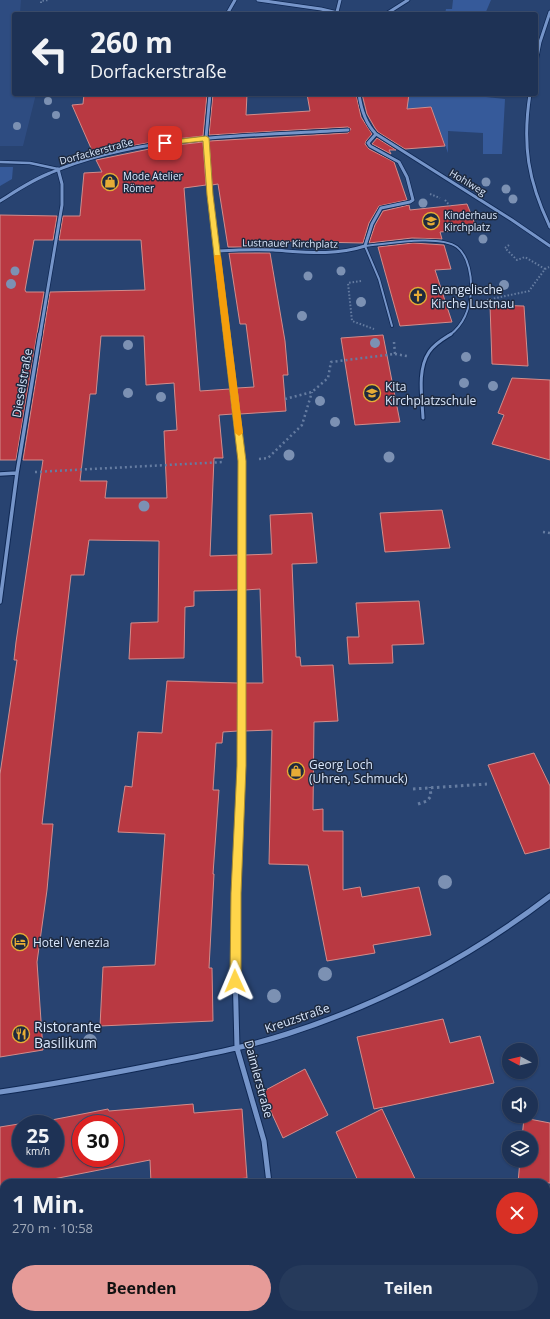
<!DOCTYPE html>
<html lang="de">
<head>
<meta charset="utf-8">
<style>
	:root { --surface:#1e3255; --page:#263a5b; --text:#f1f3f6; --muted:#a1aab9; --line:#3c4d6c; --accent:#e69b98 }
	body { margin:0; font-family:"Open Sans",sans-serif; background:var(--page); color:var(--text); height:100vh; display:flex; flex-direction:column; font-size:15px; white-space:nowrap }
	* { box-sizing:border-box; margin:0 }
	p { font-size:13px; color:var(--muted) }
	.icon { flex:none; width:22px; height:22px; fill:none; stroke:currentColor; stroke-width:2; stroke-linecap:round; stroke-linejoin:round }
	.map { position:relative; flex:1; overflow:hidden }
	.details { position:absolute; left:0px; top:1179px; width:550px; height:140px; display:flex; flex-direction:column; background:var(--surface); border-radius:12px 12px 0 0; box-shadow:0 1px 3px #0004,0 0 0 1px var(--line) }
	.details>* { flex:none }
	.hud { position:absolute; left:12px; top:12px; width:526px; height:84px; border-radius:4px; box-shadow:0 1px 3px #0004,0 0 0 1px var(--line); background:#1e3255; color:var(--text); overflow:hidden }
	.needle { width:26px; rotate:277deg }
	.buttons { position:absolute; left:502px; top:1043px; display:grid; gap:8px }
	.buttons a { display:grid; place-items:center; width:36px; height:36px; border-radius:50%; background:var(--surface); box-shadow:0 1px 3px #0004,0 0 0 1px var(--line); font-size:20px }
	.speed { position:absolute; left:12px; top:1115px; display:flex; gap:8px; font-size:20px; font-weight:700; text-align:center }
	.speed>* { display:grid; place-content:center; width:52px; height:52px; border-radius:50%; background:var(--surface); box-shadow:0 1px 3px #0004,0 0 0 1px var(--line); line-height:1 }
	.speed small { font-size:10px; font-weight:400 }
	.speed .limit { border:6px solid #d22; background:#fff; color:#111 }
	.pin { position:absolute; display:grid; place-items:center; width:34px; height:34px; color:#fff; margin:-17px; border-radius:8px; box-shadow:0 2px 6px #0006 }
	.me { position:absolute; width:44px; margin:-22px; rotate:359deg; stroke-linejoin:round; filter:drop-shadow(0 0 3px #0008) }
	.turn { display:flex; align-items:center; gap:14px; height:84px; padding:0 12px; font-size:18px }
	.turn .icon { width:52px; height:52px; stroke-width:2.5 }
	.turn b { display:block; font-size:28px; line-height:34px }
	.round { display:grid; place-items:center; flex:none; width:42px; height:42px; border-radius:21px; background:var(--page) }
	.overview { display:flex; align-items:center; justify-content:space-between; height:68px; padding:0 12px }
	h1 { font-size:24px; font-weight:700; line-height:30px }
	.button { display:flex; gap:8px; margin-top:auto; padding:8px 12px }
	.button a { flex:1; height:46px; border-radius:24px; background:var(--accent); color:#111; font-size:16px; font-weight:700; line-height:46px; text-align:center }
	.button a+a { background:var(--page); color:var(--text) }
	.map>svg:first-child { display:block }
	.built { fill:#2e4c81 }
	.green { fill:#365a9a }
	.building { fill:#b93942; stroke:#d28c8b; fill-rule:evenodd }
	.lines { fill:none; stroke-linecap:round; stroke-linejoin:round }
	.service-far1-casing { stroke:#0f2854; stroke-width:3.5 }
	.service-casing { stroke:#0f2854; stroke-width:5 }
	.pedestrian-casing { stroke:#0f2854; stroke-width:4 }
	.minor-far2-casing { stroke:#0f2854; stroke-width:4.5 }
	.minor-far1-casing { stroke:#0f2854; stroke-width:5.5 }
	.minor-casing { stroke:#0f2854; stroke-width:7 }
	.path-far2 { stroke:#657ca1; stroke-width:2; stroke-dasharray:1.5 2; stroke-linecap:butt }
	.path-far1 { stroke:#657ca1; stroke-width:2.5; stroke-dasharray:2 3; stroke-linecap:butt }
	.path { stroke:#657ca1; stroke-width:3; stroke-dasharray:2.5 3.5; stroke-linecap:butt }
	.service-far1 { stroke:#7695c9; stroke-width:2 }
	.service { stroke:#7695c9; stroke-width:3 }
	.pedestrian { stroke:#7695c9; stroke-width:2.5 }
	.minor-far2 { stroke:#7695c9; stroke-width:3 }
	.minor-far1 { stroke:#7695c9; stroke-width:3.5 }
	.minor { stroke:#7695c9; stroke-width:5 }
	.tree { fill:#7c91b3 }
	.route { fill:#ffd54a; stroke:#a68a30 }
	.slow { fill:#f59e0b }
	.labels { text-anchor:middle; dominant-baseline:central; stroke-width:3; stroke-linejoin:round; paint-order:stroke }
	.far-street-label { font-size:10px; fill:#d9e7fd; stroke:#1e2a3f }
	.far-poi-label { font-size:10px; fill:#d9e7fd; stroke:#1e2a3f; text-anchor:start }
	.poi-label { font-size:12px; fill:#d9e7fd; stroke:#1e2a3f; text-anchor:start }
	.street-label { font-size:12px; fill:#d9e7fd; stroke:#1e2a3f }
	.near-poi-label { font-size:14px; fill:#d9e7fd; stroke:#1e2a3f; text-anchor:start }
</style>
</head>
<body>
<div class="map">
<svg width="550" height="1319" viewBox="0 0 550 1319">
	<rect width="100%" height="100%" fill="#284371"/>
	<!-- built -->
	<path class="built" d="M 0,0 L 21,0 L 20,14 L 14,14 L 14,94 L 36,94 L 23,146 L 0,146 Z"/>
	<!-- green -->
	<path class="green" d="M 453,0 L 491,0 L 485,14 L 445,14 L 446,9 L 452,9 Z
		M 409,94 L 486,94 L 486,97 L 505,99 L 502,154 L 483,154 L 483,133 L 448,131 L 448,153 L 431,107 L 402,109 Z
		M 0,167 L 13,167 L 12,179 L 0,186 Z"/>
	<!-- building -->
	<path class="building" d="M 84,94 L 207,94 L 203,136 L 158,141 L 120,148 L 94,155 L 72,105 L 83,104 Z
		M 213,94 L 247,94 L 246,115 L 310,111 L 307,94 L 356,94 L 361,117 L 372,134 L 366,141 L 365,144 L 369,149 L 394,162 L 407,200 L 379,206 L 369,223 L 363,243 L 268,241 L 269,247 L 228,247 L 218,184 L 212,185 L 209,141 L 348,133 L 351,129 L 348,127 L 209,135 Z
		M 362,94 L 409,94 L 407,109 L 431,107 L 445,146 L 405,149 L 378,132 L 375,128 L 367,114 Z
		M 377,138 L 396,150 L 389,150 L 391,154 L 372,144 Z
		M 203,142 L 206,185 L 184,188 L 200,391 L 230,389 L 233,414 L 219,415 L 223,458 L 214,458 L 210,556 L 238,555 L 238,590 L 194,591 L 194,606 L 185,607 L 184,658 L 129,659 L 131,623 L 158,622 L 159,541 L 89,540 L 84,575 L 71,575 L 42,824 L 53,824 L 47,890 L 37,962 L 43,1050 L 0,1057 L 0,774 L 17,660 L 14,660 L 16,642 L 43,460 L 23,460 L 50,292 L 145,290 L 141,240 L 59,240 L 63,216 L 80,216 L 84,173 L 102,172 L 96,160 L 159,147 ZM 101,336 L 144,336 L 146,385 L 174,383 L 177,430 L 164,431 L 167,498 L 105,498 L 107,481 L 80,481 L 90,394 L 96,394 Z
		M 467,204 L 477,229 L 440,232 L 442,239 L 412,238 L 369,243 L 375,225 L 383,211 L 409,205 L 410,210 Z
		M 0,215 L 57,216 L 53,240 L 34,240 L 25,290 L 26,292 L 44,292 L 16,460 L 0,460 Z
		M 413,243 L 444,245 L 451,269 L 435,270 L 452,322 L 400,326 L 378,247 Z
		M 229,253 L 270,253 L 285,341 L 288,375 L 283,375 L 286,411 L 240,414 L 237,388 L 254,387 L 246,324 L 240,324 Z
		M 490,305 L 524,306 L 528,366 L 492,364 Z
		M 383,335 L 400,422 L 355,425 L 341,338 Z
		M 512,378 L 550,380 L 550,460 L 492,444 L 504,415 L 498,413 Z
		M 442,510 L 450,548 L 385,552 L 380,513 Z
		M 312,513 L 317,563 L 292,564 L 296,657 L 300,657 L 301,666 L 333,665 L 338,721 L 314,722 L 313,810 L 323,809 L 323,831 L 343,831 L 343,890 L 360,887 L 362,897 L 419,887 L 431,935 L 373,945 L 375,953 L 327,961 L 308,865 L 269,864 L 272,730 L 244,731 L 245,683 L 263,683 L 260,589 L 245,590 L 245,555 L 272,554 L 270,515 Z
		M 419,601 L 424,644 L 392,645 L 393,663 L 349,664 L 347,637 L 359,637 L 356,603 Z
		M 167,681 L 238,683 L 238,731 L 223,732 L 222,743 L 216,743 L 213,790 L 219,790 L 213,874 L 214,874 L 209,968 L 212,968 L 213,1021 L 100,1026 L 103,967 L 155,965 L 165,834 L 118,832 L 125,786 L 132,787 L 138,732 L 162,733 Z
		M 534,753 L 550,786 L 550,848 L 525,854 L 488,765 Z
		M 443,1019 L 450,1043 L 480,1036 L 494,1083 L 374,1109 L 357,1037 Z
		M 305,1069 L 328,1115 L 283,1138 L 262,1092 Z
		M 193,1104 L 194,1113 L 242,1109 L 247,1178 L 196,1183 L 151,1183 L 150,1160 L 33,1183 L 4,1183 L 4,1188 L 0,1189 L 0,1127 L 31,1122 L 31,1124 L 108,1109 L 109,1111 ZM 21,1124 L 55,1124 L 55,1158 L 21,1158 ZM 81,1124 L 115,1124 L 115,1158 L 81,1158 Z
		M 382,1109 L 398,1143 L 417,1183 L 359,1183 L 336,1132 Z
		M 524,1118 L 550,1123 L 550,1183 L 518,1183 L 520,1160 L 531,1160 L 531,1138 L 522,1138 Z"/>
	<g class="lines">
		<!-- service-far1 casing -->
		<g class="service-far1-casing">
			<path id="service-far1" d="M 392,326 L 379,279 L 365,246 C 387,244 439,234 457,247 C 469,256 472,278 471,293 C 469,310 464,324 450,335"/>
		</g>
		<!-- service casing -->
		<g class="service-casing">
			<path id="service" d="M 423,418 C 422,397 417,370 429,352 C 434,344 443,339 451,334"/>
		</g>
		<!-- pedestrian casing -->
		<g class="pedestrian-casing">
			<path id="pedestrian" d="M 0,162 L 30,163 L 58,169"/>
		</g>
		<!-- minor-far2 casing -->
		<g class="minor-far2-casing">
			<path id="minor-far2" d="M 258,0 L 321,9 L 342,14
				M 337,12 L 340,0
				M 227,14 L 235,0
				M 386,14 L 408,0
				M 536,62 L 540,42 L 550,12
				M 210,94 L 206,138 L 210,195 L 227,335
				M 359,94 C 361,109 365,123 376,134 L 512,220 L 550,246
				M 530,94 C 522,145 528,181 550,227
				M 0,201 C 16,191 32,180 50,173 C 139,134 252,136 348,130
				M 217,251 C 236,250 254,249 273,250 C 305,252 334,256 365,246 L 372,224 L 381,208 L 410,202 L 413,200 L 407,177 L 399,162 L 370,146 L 368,143 L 376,134
				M 40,335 L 62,205 L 62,184 L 58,169"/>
		</g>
		<!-- minor-far1 casing -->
		<g class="minor-far1-casing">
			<path id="minor-far1" d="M 227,334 L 242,461 L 241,765
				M 0,474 L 17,473
				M 0,602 L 17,473 L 40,334"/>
		</g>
		<!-- minor casing -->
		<g class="minor-casing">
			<path id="minor" d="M 241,764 L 235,968 L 237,1048 L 264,1141 L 269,1183
				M 0,1092 C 55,1084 109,1074 164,1063 C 205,1055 247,1047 287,1034 C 384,1003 469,958 550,896
				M 266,1319 L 267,1315"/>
		</g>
		<!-- path-far2 -->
		<path class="path-far2" d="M 41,3 L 41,1 L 49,0
			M 430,194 L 440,198
			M 445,200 L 450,206
			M 509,245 L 505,248 L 517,260 L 525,257 L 545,269
			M 361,281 L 348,283 L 352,321 L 374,329
			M 487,300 L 529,291 L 545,269 L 549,267"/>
		<!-- path-far1 -->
		<path class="path-far1" d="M 395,354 L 407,356
			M 285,399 L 312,392 L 328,378 L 331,362 L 395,354 L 394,342
			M 259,459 L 268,458 L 302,425 L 312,392
			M 35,472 L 224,462
			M 543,532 L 550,533"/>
		<!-- path -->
		<path class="path" d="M 413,789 L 487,784
			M 418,804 L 427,801 L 431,796 L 430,787"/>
		<!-- service-far1 -->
		<use href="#service-far1" class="service-far1"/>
		<!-- service -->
		<use href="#service" class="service"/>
		<!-- pedestrian -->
		<use href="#pedestrian" class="pedestrian"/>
		<!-- minor-far2 -->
		<use href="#minor-far2" class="minor-far2"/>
		<!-- minor-far1 -->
		<use href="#minor-far1" class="minor-far1"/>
		<!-- minor -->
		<use href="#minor" class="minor"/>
	</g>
	<!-- trees -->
	<g class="tree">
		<circle cx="48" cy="101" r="4"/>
		<circle cx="56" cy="115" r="4"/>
		<circle cx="17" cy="126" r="4"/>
		<circle cx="486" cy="182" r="4.5"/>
		<circle cx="506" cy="189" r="4.5"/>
		<circle cx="513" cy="199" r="4.5"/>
		<circle cx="423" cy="203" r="4.5"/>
		<circle cx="483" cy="239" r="4.5"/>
		<circle cx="15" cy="271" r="4.5"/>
		<circle cx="341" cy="271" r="4.5"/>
		<circle cx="308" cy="276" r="4.5"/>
		<circle cx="11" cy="284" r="5"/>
		<circle cx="504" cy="285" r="5"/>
		<circle cx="361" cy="302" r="5"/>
		<circle cx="302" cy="316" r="5"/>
		<circle cx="375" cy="343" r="5"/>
		<circle cx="128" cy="345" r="5"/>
		<circle cx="466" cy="357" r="5"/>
		<circle cx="464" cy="383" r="5"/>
		<circle cx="493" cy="386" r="5"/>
		<circle cx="128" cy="393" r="5"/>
		<circle cx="161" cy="397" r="5"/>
		<circle cx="320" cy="401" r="5"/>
		<circle cx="335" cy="422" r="5"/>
		<circle cx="289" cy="455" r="5.5"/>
		<circle cx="389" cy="457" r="5.5"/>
		<circle cx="144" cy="506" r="5.5"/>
		<circle cx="445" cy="882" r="7"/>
		<circle cx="325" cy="974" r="7"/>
		<circle cx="274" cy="996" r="7"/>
		<circle cx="90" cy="1041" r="7"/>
	</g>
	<!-- route -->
	<path class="route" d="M 206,136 L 209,138 L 213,195 L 246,461 L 246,766 L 241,893 L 241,981 L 239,985 L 235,986 L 232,985 L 230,981 L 231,893 L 237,766 L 238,461 L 207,195 L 203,141 L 165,145 L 161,143 L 165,141 Z"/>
	<!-- slow -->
	<path class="slow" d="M 215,255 L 220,255 L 221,257 L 243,433 L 239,436 L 235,433 L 214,257 Z"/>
	<!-- icons -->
	<defs>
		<g id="shop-ring" transform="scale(0.9)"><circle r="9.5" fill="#1e2a3f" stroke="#e6ac36" stroke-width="1.5"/><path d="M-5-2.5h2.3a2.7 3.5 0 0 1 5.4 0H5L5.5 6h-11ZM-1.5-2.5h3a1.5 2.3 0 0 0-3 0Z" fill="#e6ac36"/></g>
		<g id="school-ring" transform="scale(0.9)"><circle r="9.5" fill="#1e2a3f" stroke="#e6ac36" stroke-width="1.5"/><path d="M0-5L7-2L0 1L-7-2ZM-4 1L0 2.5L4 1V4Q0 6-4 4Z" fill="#e6ac36"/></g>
		<g id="church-ring" transform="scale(0.9)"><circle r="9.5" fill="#1e2a3f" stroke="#e6ac36" stroke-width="1.5"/><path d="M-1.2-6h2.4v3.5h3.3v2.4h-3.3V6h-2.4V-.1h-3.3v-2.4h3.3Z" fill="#e6ac36"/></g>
		<g id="hotel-ring" transform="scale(0.9)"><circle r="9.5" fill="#1e2a3f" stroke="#e6ac36" stroke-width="1.5"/><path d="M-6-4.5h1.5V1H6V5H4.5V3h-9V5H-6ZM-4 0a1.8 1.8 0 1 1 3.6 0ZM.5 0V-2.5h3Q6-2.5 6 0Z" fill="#e6ac36"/></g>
		<g id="restaurant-ring" transform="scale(0.9)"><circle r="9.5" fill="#1e2a3f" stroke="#e6ac36" stroke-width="1.5"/><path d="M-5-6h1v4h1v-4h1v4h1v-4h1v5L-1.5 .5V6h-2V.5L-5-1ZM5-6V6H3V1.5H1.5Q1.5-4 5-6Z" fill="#e6ac36"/></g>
	</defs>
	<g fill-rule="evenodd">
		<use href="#shop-ring" x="110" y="182"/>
		<use href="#school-ring" x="431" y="221"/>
		<use href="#church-ring" x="418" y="296"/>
		<use href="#school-ring" x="372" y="393"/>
		<use href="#shop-ring" x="296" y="771"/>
		<use href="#hotel-ring" x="20" y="942"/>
		<use href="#restaurant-ring" x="21" y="1034"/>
	</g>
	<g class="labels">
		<!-- far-street labels -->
		<g class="far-street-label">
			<text transform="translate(96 151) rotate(-15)">Dorfackerstraße</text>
			<text transform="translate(468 182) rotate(31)">Hohlweg</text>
			<text transform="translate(290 243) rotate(1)">Lustnauer Kirchplatz</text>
		</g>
		<!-- far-poi labels -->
		<g class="far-poi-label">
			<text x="123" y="176">Mode Atelier<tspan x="123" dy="12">Römer</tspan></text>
			<text x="444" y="215">Kinderhaus<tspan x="444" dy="12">Kirchplatz</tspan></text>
		</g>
		<!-- poi labels -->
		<g class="poi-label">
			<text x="431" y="289">Evangelische<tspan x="431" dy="14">Kirche Lustnau</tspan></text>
			<text x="385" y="386">Kita<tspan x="385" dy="14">Kirchplatzschule</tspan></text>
			<text x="309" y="764">Georg Loch<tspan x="309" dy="14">(Uhren, Schmuck)</tspan></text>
			<text x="33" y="942">Hotel Venezia</text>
		</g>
		<!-- street labels -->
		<g class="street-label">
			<text transform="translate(22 383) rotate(-80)">Dieselstraße</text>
			<text transform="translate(297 1018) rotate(-19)">Kreuzstraße</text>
			<text transform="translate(259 1079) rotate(75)">Daimlerstraße</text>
		</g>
		<!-- near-poi labels -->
		<g class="near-poi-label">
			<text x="34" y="1026">Ristorante<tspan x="34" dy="16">Basilikum</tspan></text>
		</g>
	</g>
</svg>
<div class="buttons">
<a><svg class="needle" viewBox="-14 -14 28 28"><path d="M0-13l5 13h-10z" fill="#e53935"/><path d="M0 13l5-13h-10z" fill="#a1aab9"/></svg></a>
<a><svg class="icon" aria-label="sound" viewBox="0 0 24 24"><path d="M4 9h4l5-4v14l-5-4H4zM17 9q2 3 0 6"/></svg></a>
<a><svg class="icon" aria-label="layers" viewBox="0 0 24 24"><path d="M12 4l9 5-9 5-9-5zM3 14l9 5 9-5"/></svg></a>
</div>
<div class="speed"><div>25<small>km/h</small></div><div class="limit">30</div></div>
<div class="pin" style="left:165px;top:143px;background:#d93025"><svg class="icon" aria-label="arrive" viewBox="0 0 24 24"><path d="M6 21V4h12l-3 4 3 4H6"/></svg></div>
<svg class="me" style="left:235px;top:981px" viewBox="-20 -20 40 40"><path d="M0-17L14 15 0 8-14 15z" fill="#ffd54a" stroke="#fff" stroke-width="4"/></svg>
<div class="hud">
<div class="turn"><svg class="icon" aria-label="left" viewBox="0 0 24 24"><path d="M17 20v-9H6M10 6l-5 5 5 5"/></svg><div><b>260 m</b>Dorfackerstraße</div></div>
</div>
<section class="details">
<div class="overview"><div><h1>1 Min.</h1><p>270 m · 10:58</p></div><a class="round" style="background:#d93025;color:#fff"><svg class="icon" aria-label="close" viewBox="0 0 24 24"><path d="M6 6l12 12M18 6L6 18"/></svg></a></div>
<div class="button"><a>Beenden</a><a>Teilen</a></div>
</section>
</div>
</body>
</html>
